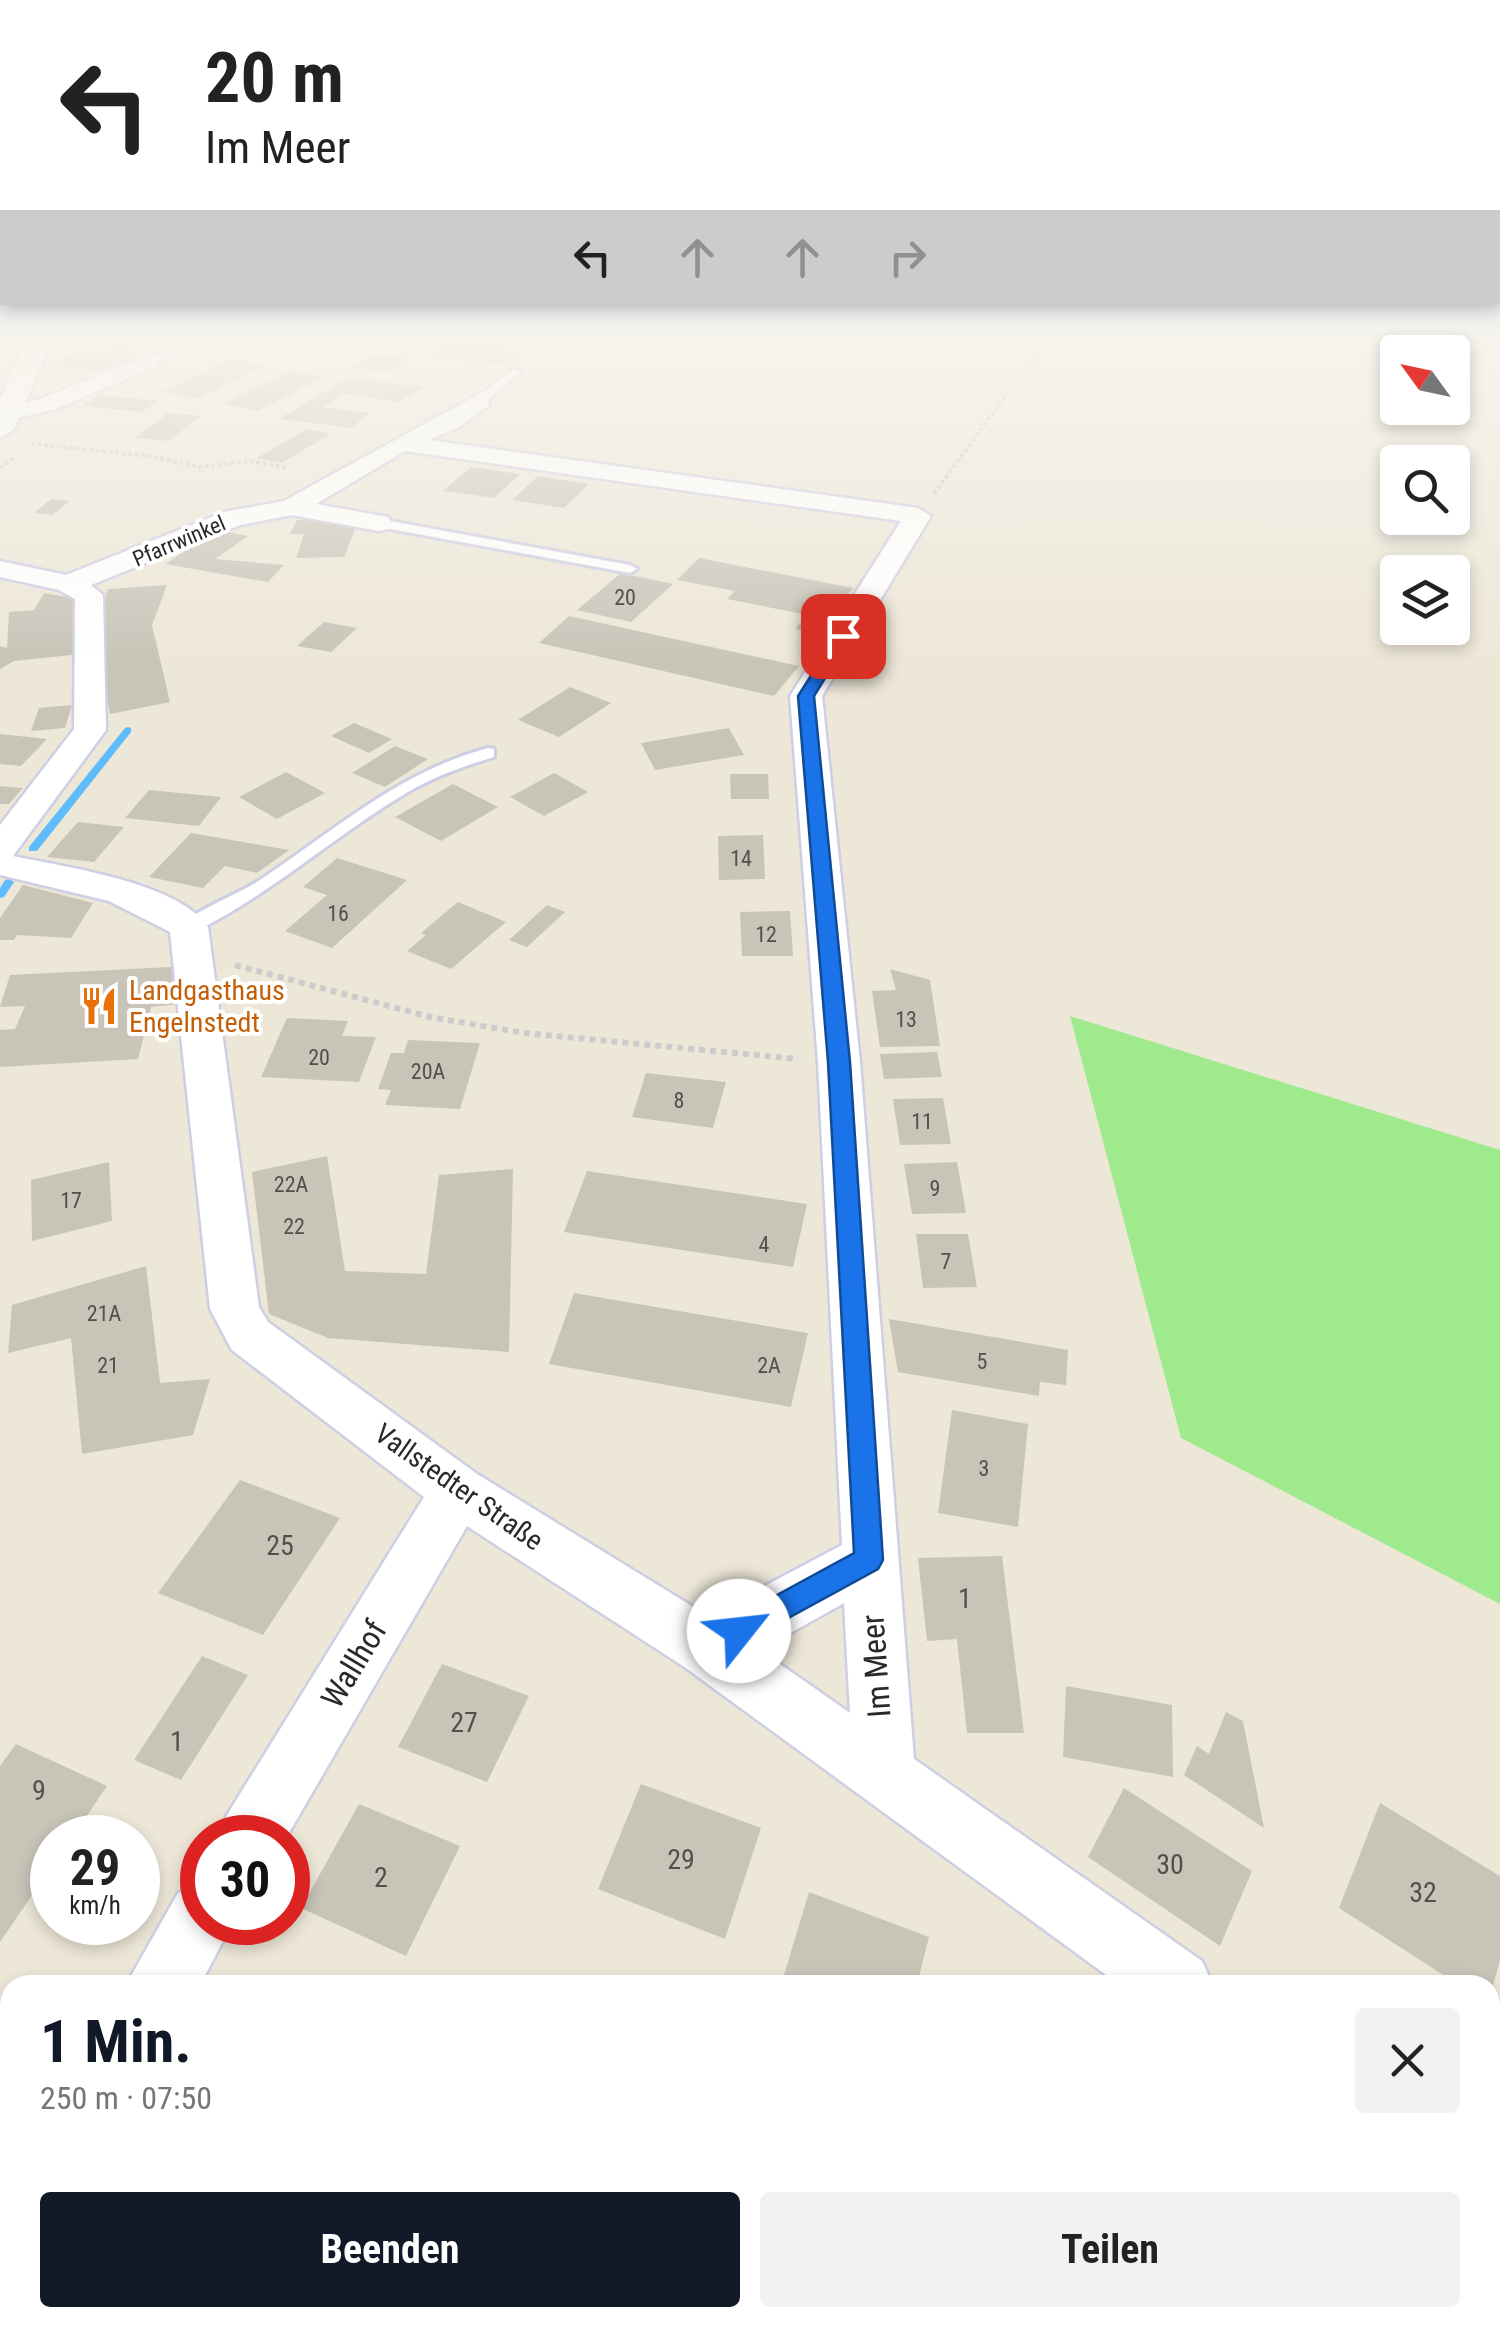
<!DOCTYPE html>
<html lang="de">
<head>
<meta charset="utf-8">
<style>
	:root { --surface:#fff; --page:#f2f2f2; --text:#222; --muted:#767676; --accent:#111827 }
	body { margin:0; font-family:"Roboto Condensed",sans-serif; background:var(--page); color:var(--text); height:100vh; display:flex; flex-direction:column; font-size:38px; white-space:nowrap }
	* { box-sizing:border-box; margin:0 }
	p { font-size:32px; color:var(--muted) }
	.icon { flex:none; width:55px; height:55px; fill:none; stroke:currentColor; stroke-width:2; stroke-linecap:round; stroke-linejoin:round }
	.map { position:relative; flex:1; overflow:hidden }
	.panel { position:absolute; left:0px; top:1975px; width:1500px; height:352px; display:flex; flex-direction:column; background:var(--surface); border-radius:30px 30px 0 0; box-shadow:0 5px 15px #0003 }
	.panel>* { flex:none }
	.banner { position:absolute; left:0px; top:0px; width:1500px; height:305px; box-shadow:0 5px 15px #0003; background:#fff; color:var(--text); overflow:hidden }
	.needle { width:65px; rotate:303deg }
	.controls { position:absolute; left:1380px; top:335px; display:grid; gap:20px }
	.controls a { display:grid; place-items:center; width:90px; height:90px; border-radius:10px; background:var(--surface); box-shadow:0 5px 15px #0003; font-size:50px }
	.speed { position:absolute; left:30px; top:1815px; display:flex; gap:20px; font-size:50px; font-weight:700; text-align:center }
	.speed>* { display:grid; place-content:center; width:130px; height:130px; border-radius:50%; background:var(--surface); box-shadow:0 5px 15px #0003; line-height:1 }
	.speed small { font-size:25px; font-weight:400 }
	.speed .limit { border:15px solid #d22; background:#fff; color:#111 }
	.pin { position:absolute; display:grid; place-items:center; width:85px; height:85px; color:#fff; margin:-42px; border-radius:20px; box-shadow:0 5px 15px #0006 }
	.me { position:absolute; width:110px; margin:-55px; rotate:61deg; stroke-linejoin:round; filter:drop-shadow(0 0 8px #0008) }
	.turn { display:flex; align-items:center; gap:35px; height:210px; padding:0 40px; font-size:45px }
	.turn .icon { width:130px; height:130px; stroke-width:2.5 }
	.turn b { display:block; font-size:70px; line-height:85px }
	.lanes { display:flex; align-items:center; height:95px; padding:0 40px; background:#0003; justify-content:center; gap:50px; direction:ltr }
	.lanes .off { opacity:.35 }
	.round { display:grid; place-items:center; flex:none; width:105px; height:105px; border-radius:10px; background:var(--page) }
	.overview { display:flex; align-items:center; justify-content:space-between; height:170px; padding:0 40px }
	h1 { font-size:60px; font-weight:700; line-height:75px; color:var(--accent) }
	.primary-button { display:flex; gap:20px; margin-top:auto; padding:20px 40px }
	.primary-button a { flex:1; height:115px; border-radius:10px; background:var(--accent); color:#fff; font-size:40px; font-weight:700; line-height:115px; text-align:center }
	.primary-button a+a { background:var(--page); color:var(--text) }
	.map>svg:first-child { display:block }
	.green { fill:#a0ea8e }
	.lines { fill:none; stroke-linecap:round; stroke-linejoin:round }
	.stream { fill:#5ebbfc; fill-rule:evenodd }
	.building { fill:#c8c4b8 }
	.lane-casing { stroke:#cecee4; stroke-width:6 }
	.street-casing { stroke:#cecee4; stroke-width:5 }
	.secondary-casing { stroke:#cecee4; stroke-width:5 }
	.path-far1 { stroke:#ccc; stroke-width:4; stroke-dasharray:4 2.5; stroke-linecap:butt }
	.path { stroke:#ccc; stroke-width:6; stroke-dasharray:6 5; stroke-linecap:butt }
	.lane { fill:#fff; fill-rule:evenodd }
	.street { fill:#fff; fill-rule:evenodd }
	.secondary { fill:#fff; fill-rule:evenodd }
	.route { fill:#1a73e8; stroke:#114b97; stroke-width:2.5 }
	.labels { text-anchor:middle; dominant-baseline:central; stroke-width:8; stroke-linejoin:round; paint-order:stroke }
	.far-street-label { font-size:22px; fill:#292929; stroke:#fff }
	.number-label { font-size:22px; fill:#51504d }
	.food-label { font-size:28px; fill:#c56008; stroke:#fff; text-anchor:start }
	.street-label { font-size:28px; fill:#292929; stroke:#fff }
	.near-number-label { font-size:28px; fill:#51504d }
	.near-street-label { font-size:32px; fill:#292929; stroke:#fff }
</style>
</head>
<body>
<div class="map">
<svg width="1500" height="2326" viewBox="0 0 1500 2326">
	<rect width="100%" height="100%" fill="#ede7d8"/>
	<!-- green -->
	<path class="green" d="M 1070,1016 L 1500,1150 L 1500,1604 L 1181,1438 Z"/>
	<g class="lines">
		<!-- stream -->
		<path class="stream" d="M 128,727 L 131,728 L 131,732 L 37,851 L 29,851 L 29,847 L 125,728 Z
			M 9,879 L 14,882 L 4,897 L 0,898 L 0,888 L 5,880 Z"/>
	</g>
	<!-- building -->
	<path class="building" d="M 449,342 L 525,351 L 507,365 L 429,356 Z
		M 117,347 L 142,351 L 128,357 L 135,358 L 99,372 L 52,365 L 79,349 L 104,353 Z
		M 376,354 L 410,359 L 387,373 L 352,368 Z
		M 232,359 L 265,365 L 197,399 L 163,391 Z
		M 291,370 L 325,377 L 258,411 L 223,404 Z
		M 349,377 L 423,388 L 398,402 L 346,393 L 322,407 L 370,413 L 351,428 L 279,419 Z
		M 100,395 L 158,401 L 142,412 L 83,406 Z
		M 168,413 L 201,416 L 169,441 L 135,438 Z
		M 307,429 L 331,434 L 281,463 L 257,458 Z
		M 471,467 L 520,474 L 494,498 L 443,491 Z
		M 538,476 L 589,484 L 564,508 L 512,500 Z
		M 51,499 L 70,501 L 52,515 L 34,513 Z
		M 297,520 L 313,519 L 358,522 L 344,557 L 296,558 L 304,534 L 290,534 Z
		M 216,530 L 248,536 L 215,559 L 284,565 L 268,582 L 165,564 Z
		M 699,558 L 853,588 L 816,633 L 795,629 L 808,615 L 727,599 L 735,591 L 677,580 Z
		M 621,573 L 673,584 L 631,622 L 577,610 Z
		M 167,585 L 152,625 L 170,702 L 110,714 L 95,630 L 108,589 Z
		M 44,593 L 78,599 L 72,655 L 14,661 L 0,669 L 0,646 L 7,648 L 9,612 L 34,610 Z
		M 569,616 L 799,666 L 774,696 L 539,643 Z
		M 324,622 L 357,628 L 331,652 L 297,646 Z
		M 570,687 L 611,703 L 559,737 L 518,720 Z
		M 72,705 L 65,728 L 31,731 L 39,708 Z
		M 354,723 L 392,739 L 369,753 L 331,736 Z
		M 729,728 L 744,755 L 655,770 L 641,743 Z
		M 0,734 L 47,739 L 21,766 L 0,764 Z
		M 395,746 L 428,759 L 385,787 L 352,773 Z
		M 286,772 L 325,793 L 277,819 L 239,797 Z
		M 554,773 L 588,792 L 544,816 L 510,797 Z
		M 730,774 L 768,774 L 769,799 L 731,799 Z
		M 453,784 L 498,807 L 441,841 L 395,817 Z
		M 0,786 L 23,788 L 9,804 L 0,804 Z
		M 149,790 L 221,797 L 199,826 L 125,818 Z
		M 78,822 L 124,827 L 94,862 L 47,857 Z
		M 191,833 L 289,850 L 257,873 L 225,866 L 203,888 L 149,877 Z
		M 763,835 L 765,879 L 719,880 L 718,836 Z
		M 337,858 L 407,880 L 332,948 L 285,931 L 327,895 L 303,887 Z
		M 23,885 L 93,903 L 71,938 L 17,935 L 14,940 L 0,940 L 0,918 Z
		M 458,902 L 506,922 L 451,969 L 407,951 L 426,935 L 421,933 Z
		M 547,905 L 565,912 L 527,947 L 509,940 Z
		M 790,911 L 793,956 L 742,956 L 740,912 Z
		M 171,967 L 178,1004 L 151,1007 L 138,1059 L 0,1067 L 0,1030 L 15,1029 L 25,1006 L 0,1007 L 10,975 Z
		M 890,969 L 930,980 L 940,1046 L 880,1047 L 872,991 L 896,990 Z
		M 287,1018 L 348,1021 L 342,1036 L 376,1037 L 359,1082 L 261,1077 Z
		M 408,1040 L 480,1043 L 460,1109 L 385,1105 L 391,1090 L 378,1089 L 391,1053 L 404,1053 Z
		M 937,1052 L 942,1077 L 884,1079 L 880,1054 Z
		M 646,1073 L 726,1082 L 713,1128 L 632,1117 Z
		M 943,1098 L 951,1144 L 900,1145 L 893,1099 Z
		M 327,1156 L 345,1271 L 426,1274 L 439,1175 L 513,1169 L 509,1352 L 328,1338 L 269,1314 L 252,1172 Z
		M 109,1162 L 112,1221 L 32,1241 L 31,1180 Z
		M 957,1162 L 966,1213 L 912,1214 L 904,1164 Z
		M 587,1171 L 807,1204 L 793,1267 L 564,1232 Z
		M 916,1234 L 968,1234 L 977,1287 L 923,1288 Z
		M 146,1266 L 160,1383 L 210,1379 L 193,1435 L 82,1454 L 71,1338 L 8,1353 L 12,1305 Z
		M 574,1293 L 808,1333 L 791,1407 L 549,1364 Z
		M 889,1319 L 1068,1350 L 1066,1385 L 1040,1382 L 1039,1396 L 898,1372 Z
		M 952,1410 L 1028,1424 L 1018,1527 L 938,1513 Z
		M 240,1480 L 340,1518 L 263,1635 L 158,1593 Z
		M 1002,1556 L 1024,1733 L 967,1733 L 957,1639 L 927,1641 L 918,1558 Z
		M 202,1656 L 248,1675 L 181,1780 L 134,1760 Z
		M 442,1664 L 529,1696 L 487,1782 L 398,1747 Z
		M 1066,1686 L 1172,1705 L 1173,1777 L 1063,1757 Z
		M 1226,1712 L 1243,1721 L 1264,1828 L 1184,1775 L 1197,1746 L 1209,1754 Z
		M 16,1744 L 107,1786 L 72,1838 L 52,1838 L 52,1866 L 0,1942 L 0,1766 Z
		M 641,1784 L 761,1828 L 725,1939 L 598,1889 Z
		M 1124,1788 L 1252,1871 L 1220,1946 L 1088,1857 Z
		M 1380,1803 L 1500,1876 L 1500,1961 L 1493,1985 L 1459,1985 L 1339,1908 Z
		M 359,1804 L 460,1846 L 406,1956 L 301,1908 Z
		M 809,1892 L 929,1937 L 917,1985 L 781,1985 Z
		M 147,2318 L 225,2318 L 221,2326 L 163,2326 Z
		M 403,2318 L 541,2318 L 538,2326 L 399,2326 Z
		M 750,2318 L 802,2318 L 800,2326 L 768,2326 Z
		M 910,2318 L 1042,2318 L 1061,2326 L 908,2326 Z
		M 1219,2318 L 1410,2318 L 1429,2326 L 1218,2326 Z"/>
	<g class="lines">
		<!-- lane casing -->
		<g class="lane-casing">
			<path id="lane" d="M 196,337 L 210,337 L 153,363 L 144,361 Z
				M 512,370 L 521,372 L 485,402 L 477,402 L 477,398 Z
				M 379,519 L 630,565 L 637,569 L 630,573 L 374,526 L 374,520 Z
				M 488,748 L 494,749 L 494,757 C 464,766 435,776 408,792 C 335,835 273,893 196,931 L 189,933 L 179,927 C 197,909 237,895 260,880 C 335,830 399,772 488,748 Z"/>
		</g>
		<!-- street casing -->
		<g class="street-casing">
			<path id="street" d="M 149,355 L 157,356 L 157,366 L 56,409 L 0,422 L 0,410 L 40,399 Z
				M 481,393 L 489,395 L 489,405 L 461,426 L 429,440 L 918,508 L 931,516 L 822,696 L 860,1062 L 914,1759 L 1202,1961 L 1213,1985 L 1120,1985 L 686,1668 L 467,1526 L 286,1838 L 218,1838 L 227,1815 L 424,1497 L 232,1350 L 210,1309 L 170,932 L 109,901 L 0,875 L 0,825 L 74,729 L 75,599 L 59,590 L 0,577 L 0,561 L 66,575 L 224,512 L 284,501 ZM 405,451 L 901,521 L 790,696 L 818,1062 L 842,1545 L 708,1616 L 477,1474 L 268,1322 L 259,1307 L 208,927 C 178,882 64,867 13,856 L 106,730 L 103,595 L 91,585 L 240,525 L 292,515 L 379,531 L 388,529 L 392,523 L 388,517 L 316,504 ZM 844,1603 L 850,1713 L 760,1650 Z
				M 202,1883 L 202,1922 L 233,1922 L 200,1985 L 126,1985 L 178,1893 Z
				M 1490,2174 L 1500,2178 L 1500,2257 L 1490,2253 Z
				M 10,2199 L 10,2287 L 0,2291 L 0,2203 Z"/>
		</g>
		<!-- secondary casing -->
		<g class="secondary-casing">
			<path id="secondary" d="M 28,337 L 54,337 L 14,429 L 0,438 L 0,398 Z"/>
		</g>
		<!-- path-far1 -->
		<path class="path-far1" d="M 31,444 L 150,456 L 199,467 L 250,461 L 289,468
			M 0,468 L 15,457
			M 934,494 L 1048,337"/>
		<!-- path -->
		<path class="path" d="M 235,965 L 430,1017 L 524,1033 L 798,1059"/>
		<!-- lane -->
		<use href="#lane" class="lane"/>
		<!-- street -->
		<use href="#street" class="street"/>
		<!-- secondary -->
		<use href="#secondary" class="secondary"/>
	</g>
	<!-- sky -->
	<linearGradient id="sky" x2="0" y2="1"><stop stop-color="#71b7f0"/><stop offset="0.51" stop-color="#f7f4ed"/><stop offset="1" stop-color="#f7f4ed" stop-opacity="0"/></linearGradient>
	<rect width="1500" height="663" fill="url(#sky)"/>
	<!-- route -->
	<path class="route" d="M 843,632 L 851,636 L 814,696 L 850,1062 L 883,1560 L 878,1569 L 739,1645 L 729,1641 L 724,1631 L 729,1621 L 854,1553 L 828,1062 L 798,696 L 838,633 Z"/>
	<!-- icons -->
	<defs>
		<g id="restaurant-bare" transform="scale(3)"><path d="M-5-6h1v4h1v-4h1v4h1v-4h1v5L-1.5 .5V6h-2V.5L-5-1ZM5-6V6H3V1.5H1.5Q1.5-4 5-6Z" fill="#e8710a" stroke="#fff" stroke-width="2.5" paint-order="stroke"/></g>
	</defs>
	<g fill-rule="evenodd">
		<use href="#restaurant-bare" x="99" y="1006"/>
	</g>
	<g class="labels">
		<!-- far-street labels -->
		<g class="far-street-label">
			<text transform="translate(179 541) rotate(-23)">Pfarrwinkel</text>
		</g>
		<!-- number labels -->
		<g class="number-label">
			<text x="625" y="597">20</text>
			<text x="741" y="858">14</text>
			<text x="338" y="913">16</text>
			<text x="766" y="934">12</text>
			<text x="906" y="1019">13</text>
			<text x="319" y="1057">20</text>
			<text x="428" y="1071">20A</text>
			<text x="679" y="1100">8</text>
			<text x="922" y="1121">11</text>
			<text x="291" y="1184">22A</text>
			<text x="935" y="1188">9</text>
			<text x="71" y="1200">17</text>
			<text x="294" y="1226">22</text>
			<text x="764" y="1244">4</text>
			<text x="946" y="1261">7</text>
			<text x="104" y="1313">21A</text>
			<text x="982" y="1361">5</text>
			<text x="108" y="1365">21</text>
			<text x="769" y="1365">2A</text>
			<text x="984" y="1468">3</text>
		</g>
		<!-- food labels -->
		<g class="food-label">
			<text x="129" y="990">Landgasthaus<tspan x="129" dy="32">Engelnstedt</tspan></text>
		</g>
		<!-- street labels -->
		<g class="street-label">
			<text transform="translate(459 1487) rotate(35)">Vallstedter Straße</text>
		</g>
		<!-- near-number labels -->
		<g class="near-number-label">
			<text x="280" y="1545">25</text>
			<text x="965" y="1598">1</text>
			<text x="464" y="1722">27</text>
			<text x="177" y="1741">1</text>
			<text x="39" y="1790">9</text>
			<text x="681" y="1859">29</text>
			<text x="1170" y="1864">30</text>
			<text x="381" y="1877">2</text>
			<text x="1423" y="1892">32</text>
		</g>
		<!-- near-street labels -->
		<g class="near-street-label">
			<text transform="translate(354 1664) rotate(-59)">Wallhof</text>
			<text transform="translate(876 1666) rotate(-94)">Im Meer</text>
		</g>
	</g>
</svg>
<div class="controls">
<a><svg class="needle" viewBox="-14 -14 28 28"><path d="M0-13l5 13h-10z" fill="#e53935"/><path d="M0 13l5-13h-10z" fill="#767676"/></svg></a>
<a><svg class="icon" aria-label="search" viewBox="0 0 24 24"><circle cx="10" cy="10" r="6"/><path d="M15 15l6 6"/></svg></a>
<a><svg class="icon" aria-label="layers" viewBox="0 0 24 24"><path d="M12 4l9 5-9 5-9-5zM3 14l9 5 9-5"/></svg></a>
</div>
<div class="speed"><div>29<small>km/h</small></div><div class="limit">30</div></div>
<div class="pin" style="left:843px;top:636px;background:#d93025"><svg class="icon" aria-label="arrive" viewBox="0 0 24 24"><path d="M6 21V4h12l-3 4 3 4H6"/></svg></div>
<svg class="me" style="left:739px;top:1631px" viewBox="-20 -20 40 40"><circle r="19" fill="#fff"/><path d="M0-13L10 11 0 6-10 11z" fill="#1a73e8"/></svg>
<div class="banner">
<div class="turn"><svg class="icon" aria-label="left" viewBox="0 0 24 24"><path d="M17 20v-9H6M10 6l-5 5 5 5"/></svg><div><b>20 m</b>Im Meer</div></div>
<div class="lanes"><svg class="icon" aria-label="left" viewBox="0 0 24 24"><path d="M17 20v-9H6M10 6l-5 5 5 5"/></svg><svg class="icon off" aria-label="ahead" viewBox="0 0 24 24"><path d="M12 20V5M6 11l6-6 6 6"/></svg><svg class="icon off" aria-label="ahead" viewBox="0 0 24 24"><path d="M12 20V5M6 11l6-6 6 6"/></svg><svg class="icon off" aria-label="right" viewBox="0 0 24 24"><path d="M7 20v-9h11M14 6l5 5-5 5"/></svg></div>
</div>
<section class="panel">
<div class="overview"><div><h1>1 Min.</h1><p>250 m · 07:50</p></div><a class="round"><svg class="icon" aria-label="close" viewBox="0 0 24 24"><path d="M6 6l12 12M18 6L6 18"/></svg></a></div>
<div class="primary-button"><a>Beenden</a><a>Teilen</a></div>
</section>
</div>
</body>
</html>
